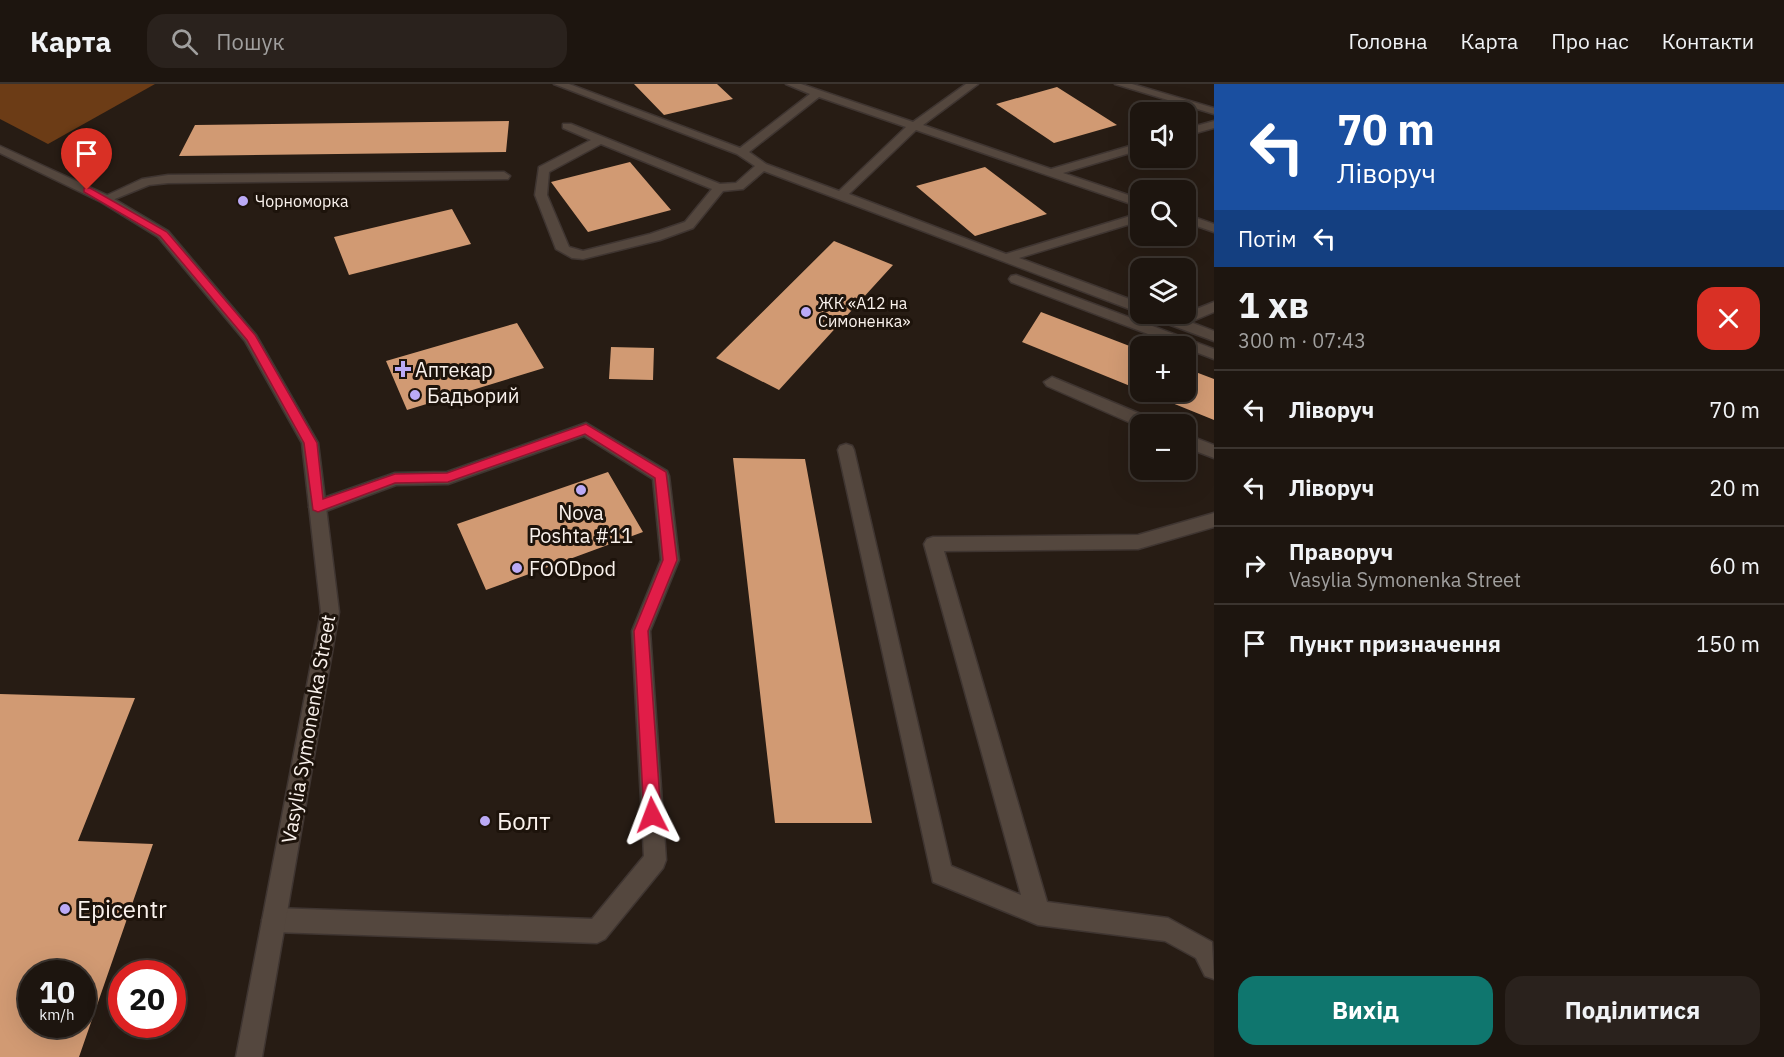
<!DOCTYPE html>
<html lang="uk">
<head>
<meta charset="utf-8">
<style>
	:root { --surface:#1d150f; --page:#2a221d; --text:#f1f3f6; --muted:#a09f9e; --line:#3b342f; --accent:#0f766e }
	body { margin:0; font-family:"IBM Plex Sans",sans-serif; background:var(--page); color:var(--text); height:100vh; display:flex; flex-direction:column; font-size:22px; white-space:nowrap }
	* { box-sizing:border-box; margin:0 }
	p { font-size:20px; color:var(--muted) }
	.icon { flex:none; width:33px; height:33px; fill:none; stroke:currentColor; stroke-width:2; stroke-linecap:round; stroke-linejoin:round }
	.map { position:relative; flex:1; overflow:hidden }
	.drawer { display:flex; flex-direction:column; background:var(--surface); width:570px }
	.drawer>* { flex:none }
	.top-card { background:#1a4fa0; color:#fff; overflow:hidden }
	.tools { position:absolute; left:1130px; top:18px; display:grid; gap:12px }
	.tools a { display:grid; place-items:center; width:66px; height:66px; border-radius:12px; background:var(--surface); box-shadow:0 6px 24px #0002,0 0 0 2px var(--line); font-size:30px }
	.speed { position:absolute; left:18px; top:876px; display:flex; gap:12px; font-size:30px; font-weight:700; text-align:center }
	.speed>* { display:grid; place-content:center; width:78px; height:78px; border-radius:50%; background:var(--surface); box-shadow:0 6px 24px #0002,0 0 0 2px var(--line); line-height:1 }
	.speed small { font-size:15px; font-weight:400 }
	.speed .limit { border:9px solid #d22; background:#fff; color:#111 }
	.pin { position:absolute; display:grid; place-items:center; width:51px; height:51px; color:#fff; margin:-62px -26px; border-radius:50% 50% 50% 0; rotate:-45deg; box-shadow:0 0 6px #0007 }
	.pin .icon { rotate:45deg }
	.me { position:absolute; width:66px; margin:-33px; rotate:357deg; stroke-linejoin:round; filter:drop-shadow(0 0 4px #0008) }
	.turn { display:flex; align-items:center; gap:21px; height:126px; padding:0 24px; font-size:27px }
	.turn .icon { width:78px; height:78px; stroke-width:2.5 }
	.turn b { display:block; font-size:42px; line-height:51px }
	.then { display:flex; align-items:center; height:57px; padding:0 24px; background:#0003; gap:12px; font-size:22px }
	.round { display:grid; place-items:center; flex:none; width:63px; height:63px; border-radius:18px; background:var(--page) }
	.head { display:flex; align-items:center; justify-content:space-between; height:102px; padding:0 24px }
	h1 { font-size:36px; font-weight:700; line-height:45px }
	.cta { display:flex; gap:12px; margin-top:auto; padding:12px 24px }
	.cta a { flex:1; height:69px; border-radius:18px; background:var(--accent); color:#fff; font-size:24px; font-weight:700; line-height:69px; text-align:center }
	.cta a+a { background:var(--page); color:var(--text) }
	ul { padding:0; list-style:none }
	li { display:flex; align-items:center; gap:18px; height:78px; padding:0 24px; border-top:2px solid var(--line) }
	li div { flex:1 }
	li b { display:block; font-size:22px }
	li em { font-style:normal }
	header { display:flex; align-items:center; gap:36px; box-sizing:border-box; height:84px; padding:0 30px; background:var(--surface); border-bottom:2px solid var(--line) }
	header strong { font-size:28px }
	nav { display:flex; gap:33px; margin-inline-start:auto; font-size:21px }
	.search { width:420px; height:54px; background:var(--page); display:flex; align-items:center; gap:15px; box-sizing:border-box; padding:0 21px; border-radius:18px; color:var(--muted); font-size:22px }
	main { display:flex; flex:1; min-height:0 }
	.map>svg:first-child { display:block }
	.forest { fill:#6c3c16 }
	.building { fill:#d19a73; fill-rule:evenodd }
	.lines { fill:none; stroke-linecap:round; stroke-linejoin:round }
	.service-casing { stroke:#3f3531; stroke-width:3 }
	.tertiary-casing { stroke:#3f3531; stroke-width:3 }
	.service { fill:#54473e; fill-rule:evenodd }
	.tertiary { fill:#54473e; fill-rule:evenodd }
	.route { fill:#e11d48; stroke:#92132f; stroke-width:1.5 }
	.poi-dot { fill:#bbaaf6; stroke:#1d130b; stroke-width:2 }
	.labels { text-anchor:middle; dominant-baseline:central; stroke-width:6; stroke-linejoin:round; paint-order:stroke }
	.far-poi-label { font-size:16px; fill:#faf2ed; stroke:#1d130b; text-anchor:start }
	.poi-label { font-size:20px; fill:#faf2ed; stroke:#1d130b; text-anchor:start }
	.street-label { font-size:20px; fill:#faf2ed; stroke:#1d130b }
	.near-poi-label { font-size:24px; fill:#faf2ed; stroke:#1d130b; text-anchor:start }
</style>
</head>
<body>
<header>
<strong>Карта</strong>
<div class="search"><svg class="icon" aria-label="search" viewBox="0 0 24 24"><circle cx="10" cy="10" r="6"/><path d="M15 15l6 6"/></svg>Пошук</div>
<nav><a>Головна</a><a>Карта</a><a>Про нас</a><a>Контакти</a></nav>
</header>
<main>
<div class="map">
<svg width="1214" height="973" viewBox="0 0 1214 973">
	<rect width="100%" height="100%" fill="#271c14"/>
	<!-- forest -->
	<path class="forest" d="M 0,0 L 155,0 L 48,60 L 0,35 Z"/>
	<!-- building -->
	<path class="building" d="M 634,0 L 717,0 L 733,15 L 664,31 Z
		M 1057,3 L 1117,41 L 1054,59 L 996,20 Z
		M 509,37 L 506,68 L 179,72 L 195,41 Z
		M 630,78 L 671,126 L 588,148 L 551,98 Z
		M 985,83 L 1047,130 L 975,152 L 916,102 Z
		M 452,125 L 471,160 L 349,191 L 334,153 Z
		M 834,157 L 893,181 L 779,306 L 716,274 Z
		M 1041,228 L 1140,266 L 1140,306 L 1022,258 Z
		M 517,239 L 544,284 L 407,326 L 386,277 Z
		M 611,263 L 654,264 L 653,296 L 609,295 Z
		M 1185,284 L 1214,295 L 1214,336 L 1145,308 L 1185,308 Z
		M 733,374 L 805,375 L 872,739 L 775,739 Z
		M 608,388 L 643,448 L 486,506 L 457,440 Z
		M 0,610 L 135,614 L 78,757 L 153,760 L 79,973 L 0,973 ZM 32,890 L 82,890 L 82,940 L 32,940 Z"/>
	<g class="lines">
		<!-- service casing -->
		<g class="service-casing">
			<path id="service" d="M 554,0 L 569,0 L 740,64 L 810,10 L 786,0 L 801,0 L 913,38 L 966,0 L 978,0 L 923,41 L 1051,85 L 1140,59 L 1140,66 L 1063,89 L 1140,115 L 1140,123 L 916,46 L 849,110 L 1006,170 L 1140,129 L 1140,137 L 1019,174 L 1140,219 L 1140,229 L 764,87 L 743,105 L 723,107 L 693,144 L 660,156 L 583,175 L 572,174 L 556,165 L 535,111 L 539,83 L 591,56 L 563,44 L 563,40 L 571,40 L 720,100 L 736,99 L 755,82 L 737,70 ZM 819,13 L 906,43 L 839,107 L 766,80 L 749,68 ZM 601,60 L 712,105 L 685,138 L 650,150 L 583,167 L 569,163 L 547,111 L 549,88 Z
				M 1115,0 L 1132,0 L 1214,24 L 1214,30 Z
				M 1214,37 L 1214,44 L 1185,52 L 1185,45 Z
				M 504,88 L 510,92 L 508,95 L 168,99 L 149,101 L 105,119 L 99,115 L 142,95 L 168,91 Z
				M 1185,130 L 1214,140 L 1214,148 L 1185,138 Z
				M 1016,191 L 1214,265 L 1214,275 L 1011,198 L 1009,195 L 1011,192 Z
				M 1214,218 L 1214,228 L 1190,238 L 1214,247 L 1214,257 L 1149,233 L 1147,230 L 1167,230 L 1176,233 Z
				M 1052,293 L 1155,336 L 1157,340 L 1140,340 L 1140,343 L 1047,302 L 1044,298 Z
				M 586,339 L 667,387 L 669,392 L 679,476 L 650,547 L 666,776 L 663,784 L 605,855 L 597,859 L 274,848 L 266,844 L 262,836 L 266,828 L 274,824 L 592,835 L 644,772 L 632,547 L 661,476 L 653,395 L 584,352 L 448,400 L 396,401 L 318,430 L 312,428 L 309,423 L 312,418 L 395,389 L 447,388 Z
				M 1185,350 L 1214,361 L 1214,374 L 1185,363 Z
				M 846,360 L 852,362 L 854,366 L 951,782 L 1021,811 L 924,460 L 927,455 L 933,453 L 1138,451 L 1214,429 L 1214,443 L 1138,465 L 944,467 L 1047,818 L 1168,834 L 1212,858 L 1214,895 L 1205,892 L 1196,874 L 1165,857 L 1038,841 L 933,798 L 838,366 L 840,362 Z"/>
		</g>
		<!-- tertiary casing -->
		<g class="tertiary-casing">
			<path id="tertiary" d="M 0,62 L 109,112 L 168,147 L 256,251 L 318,359 L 339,528 L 262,973 L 236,973 L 321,528 L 302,359 L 245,257 L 158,153 L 101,118 L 0,69 Z"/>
		</g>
		<!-- service -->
		<use href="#service" class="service"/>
		<!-- tertiary -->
		<use href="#tertiary" class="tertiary"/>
	</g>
	<!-- route -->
	<path class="route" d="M 84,104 L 90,104 L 167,148 L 255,251 L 317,359 L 323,415 L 395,390 L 447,389 L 586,340 L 666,388 L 677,476 L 648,547 L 661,731 L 658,736 L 652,739 L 647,736 L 644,731 L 634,547 L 663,476 L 655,394 L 585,350 L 448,398 L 395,399 L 318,428 L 313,426 L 304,359 L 247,256 L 160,152 L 84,108 Z"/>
	<!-- markers -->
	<g class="poi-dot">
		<circle cx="243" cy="117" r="6"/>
		<circle cx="806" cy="228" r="6"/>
		<path d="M400 276h6v6h6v6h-6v6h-6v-6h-6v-6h6z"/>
		<circle cx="415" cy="311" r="6"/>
		<circle cx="581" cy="406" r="6"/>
		<circle cx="517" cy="484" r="6"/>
		<circle cx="485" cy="737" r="6"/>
		<circle cx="65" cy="825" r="6"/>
	</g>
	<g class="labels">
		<!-- far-poi labels -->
		<g class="far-poi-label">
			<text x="255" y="117">Чорноморка</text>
			<text x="818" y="219">ЖК «А12 на<tspan x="818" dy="18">Симоненка»</tspan></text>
		</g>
		<!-- poi labels -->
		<g class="poi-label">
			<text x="415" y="285">Аптекар</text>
			<text x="427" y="311">Бадьорий</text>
			<text x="581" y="428" text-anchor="middle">Nova<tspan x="581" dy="23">Poshta #11</tspan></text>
			<text x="529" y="484">FOODpod</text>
		</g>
		<!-- street labels -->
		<g class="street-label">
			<text transform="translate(308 645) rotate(-80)">Vasylia Symonenka Street</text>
		</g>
		<!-- near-poi labels -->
		<g class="near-poi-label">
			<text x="497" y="737">Болт</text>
			<text x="77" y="825">Epicentr</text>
		</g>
	</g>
</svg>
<div class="tools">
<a><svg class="icon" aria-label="sound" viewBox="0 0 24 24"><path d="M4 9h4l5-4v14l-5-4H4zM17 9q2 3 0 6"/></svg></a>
<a><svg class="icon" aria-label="search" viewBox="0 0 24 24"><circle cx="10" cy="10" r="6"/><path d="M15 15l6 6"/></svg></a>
<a><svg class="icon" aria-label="layers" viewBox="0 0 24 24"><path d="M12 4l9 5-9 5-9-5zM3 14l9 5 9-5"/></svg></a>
<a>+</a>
<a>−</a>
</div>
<div class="speed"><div>10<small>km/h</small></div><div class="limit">20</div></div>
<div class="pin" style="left:87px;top:106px;background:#d93025"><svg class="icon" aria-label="arrive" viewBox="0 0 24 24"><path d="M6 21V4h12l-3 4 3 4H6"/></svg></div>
<svg class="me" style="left:652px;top:731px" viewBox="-20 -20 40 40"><path d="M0-17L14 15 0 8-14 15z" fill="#e11d48" stroke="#fff" stroke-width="4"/></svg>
</div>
<section class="drawer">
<div class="top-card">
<div class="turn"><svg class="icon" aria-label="left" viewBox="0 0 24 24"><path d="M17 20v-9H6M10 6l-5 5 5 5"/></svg><div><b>70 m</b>Ліворуч</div></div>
<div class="then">Потім<svg class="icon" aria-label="left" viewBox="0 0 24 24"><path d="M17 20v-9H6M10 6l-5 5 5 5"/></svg></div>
</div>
<div class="head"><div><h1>1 хв</h1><p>300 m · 07:43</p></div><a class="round" style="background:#d93025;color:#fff"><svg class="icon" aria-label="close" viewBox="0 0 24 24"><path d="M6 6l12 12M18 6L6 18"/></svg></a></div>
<ul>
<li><svg class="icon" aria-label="left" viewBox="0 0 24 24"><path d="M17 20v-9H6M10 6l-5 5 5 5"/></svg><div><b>Ліворуч</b></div><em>70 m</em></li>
<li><svg class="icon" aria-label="left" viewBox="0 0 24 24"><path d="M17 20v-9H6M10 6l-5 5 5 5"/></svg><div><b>Ліворуч</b></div><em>20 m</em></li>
<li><svg class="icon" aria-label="right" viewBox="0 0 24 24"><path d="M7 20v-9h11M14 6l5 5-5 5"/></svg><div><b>Праворуч</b><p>Vasylia Symonenka Street</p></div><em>60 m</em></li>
<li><svg class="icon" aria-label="arrive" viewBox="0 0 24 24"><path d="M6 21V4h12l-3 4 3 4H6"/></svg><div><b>Пункт призначення</b></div><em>150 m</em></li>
</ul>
<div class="cta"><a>Вихід</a><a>Поділитися</a></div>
</section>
</main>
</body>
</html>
